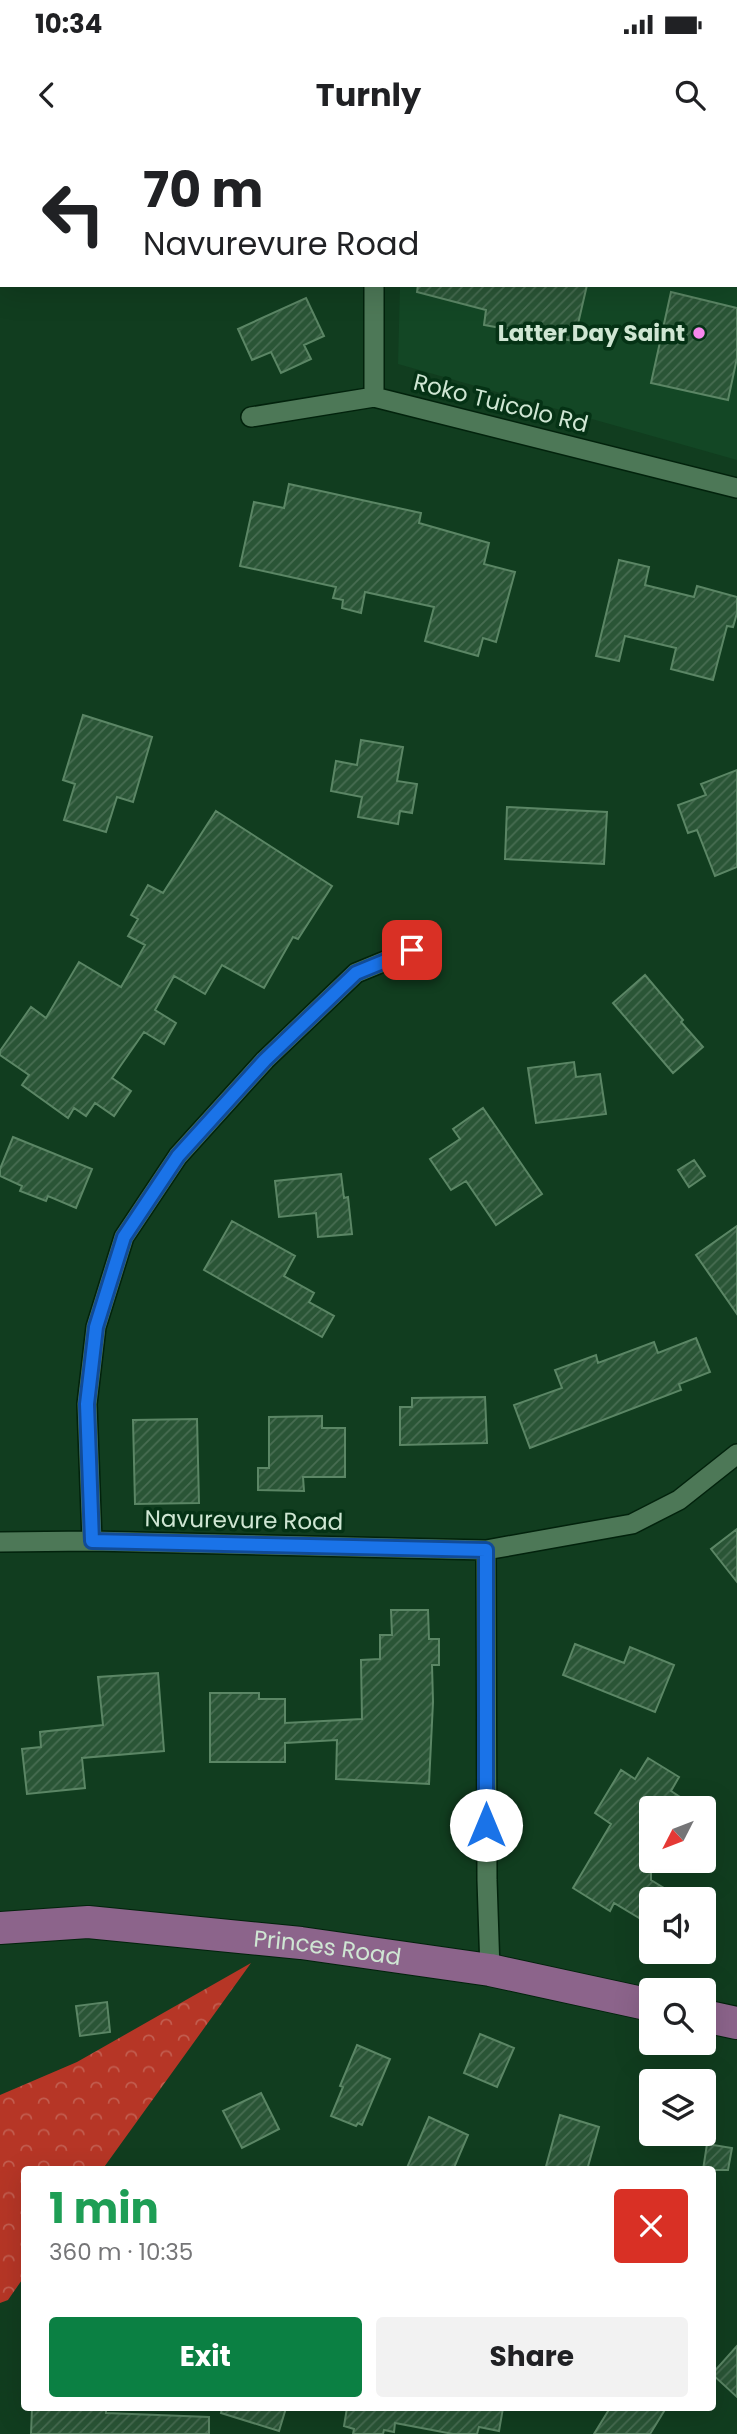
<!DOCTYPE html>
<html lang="en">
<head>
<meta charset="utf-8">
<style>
	:root { --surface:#fff; --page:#f2f2f2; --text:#202124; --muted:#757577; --accent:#0b8043 }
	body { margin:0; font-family:Poppins,sans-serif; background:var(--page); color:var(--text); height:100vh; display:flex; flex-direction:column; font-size:26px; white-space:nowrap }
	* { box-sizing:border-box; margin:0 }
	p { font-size:23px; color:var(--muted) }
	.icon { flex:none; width:38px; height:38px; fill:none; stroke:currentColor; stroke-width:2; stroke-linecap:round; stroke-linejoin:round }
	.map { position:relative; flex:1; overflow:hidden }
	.panel { position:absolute; left:21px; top:2026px; width:695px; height:245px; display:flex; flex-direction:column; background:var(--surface); border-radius:7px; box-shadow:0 7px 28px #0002 }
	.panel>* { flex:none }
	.hud { position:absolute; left:0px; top:0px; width:738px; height:147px; box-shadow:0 7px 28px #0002; background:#fff; color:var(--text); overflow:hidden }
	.needle { width:46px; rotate:228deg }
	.tools { position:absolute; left:639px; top:1656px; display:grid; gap:14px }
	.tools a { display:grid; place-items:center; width:77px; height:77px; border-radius:7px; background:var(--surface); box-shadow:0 7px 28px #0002; font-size:35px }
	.pin { position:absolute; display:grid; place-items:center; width:60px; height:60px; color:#fff; margin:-30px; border-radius:14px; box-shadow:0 4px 10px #0006 }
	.me { position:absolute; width:77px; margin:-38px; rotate:0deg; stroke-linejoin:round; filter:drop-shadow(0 0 5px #0008) }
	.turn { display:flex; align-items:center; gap:24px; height:147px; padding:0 28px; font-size:32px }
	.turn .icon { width:91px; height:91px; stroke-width:2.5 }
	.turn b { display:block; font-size:49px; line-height:60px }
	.round { display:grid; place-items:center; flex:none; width:74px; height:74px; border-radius:7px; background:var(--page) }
	.headline { display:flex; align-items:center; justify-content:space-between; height:119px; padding:0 28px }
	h1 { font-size:42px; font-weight:700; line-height:52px; color:#1e9e55 }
	.action { display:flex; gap:14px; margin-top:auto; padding:14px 28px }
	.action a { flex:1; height:80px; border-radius:7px; background:var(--accent); color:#fff; font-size:28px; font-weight:700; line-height:80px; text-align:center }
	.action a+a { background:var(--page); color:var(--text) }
	.status { display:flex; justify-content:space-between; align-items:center; height:49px; padding:0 35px; background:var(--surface); direction:ltr }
	.status svg { height:19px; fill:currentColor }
	header { display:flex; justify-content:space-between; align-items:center; height:91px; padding:0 28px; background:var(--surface); font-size:32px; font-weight:700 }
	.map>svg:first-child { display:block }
	.built { fill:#134725 }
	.forest { fill:url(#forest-crowns) }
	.building { fill:url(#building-hatch); stroke:#5b8665; stroke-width:2 }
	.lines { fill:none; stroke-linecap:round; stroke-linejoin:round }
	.minor-casing { stroke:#02220c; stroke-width:22 }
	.primary-casing { stroke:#02220c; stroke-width:34 }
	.minor { stroke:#4d7857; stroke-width:19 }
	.primary { stroke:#8c648b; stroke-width:32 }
	.route-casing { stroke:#114b97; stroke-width:18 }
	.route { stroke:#1a73e8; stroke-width:12 }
	.poi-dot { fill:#f788ec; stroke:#053215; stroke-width:2.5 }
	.labels { text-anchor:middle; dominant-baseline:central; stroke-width:7; stroke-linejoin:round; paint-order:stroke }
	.poi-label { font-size:23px; font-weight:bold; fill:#cfe6d3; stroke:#053215; text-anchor:end }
	.street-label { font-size:23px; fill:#cfe6d3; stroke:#053215 }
</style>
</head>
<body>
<div class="status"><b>10:34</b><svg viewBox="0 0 49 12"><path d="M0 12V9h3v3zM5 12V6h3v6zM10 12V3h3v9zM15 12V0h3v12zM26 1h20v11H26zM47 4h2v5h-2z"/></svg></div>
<header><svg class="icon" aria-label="back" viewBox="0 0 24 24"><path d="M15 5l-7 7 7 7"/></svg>Turnly<svg class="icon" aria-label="search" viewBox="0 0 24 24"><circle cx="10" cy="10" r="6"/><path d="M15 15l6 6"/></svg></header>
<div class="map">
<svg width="737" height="2294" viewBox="0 0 737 2294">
	<defs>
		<pattern id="forest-crowns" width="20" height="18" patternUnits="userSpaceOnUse" patternTransform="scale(1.75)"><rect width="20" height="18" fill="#b63626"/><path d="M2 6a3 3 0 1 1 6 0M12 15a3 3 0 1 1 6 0" fill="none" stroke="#c25d4f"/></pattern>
		<pattern id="building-hatch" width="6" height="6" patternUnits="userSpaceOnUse" patternTransform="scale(1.75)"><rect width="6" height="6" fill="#2a5536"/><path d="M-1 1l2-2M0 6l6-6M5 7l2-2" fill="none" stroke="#486d52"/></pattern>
	</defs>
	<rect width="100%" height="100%" fill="#113d1f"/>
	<!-- built -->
	<path class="built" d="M 395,0 L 737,0 L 737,320 L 398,224 L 400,145 L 737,145 L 737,2 Z"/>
	<!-- forest -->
	<path class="forest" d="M 251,1823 L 102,2030 L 24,2030 L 24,2137 L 8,2160 L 0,2163 L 0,1955 L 77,1922 Z"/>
	<!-- building -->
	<path class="building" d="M 418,145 L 587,145 L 574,201 L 484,185 L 486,170 L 417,152 Z
		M 671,152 L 737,168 L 737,218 L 728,260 L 651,243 Z
		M 306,158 L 324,196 L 304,205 L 311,219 L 281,233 L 271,212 L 252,220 L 238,189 Z
		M 289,344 L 421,373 L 419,383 L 489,403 L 484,424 L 515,432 L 496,502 L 483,498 L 478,516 L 425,501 L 434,467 L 365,452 L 361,473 L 342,468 L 343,460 L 333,458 L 336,447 L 240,426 L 254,362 L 284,368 Z
		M 619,420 L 649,427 L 645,445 L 694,457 L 697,446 L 737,457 L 737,473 L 733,487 L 727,486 L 713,540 L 671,529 L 676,508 L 625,496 L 619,521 L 596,516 Z
		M 83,575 L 152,597 L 133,662 L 117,657 L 106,692 L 64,680 L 75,644 L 63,640 Z
		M 361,600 L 403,607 L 397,641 L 417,644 L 412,673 L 400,671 L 398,684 L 358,677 L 362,657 L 331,651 L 336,621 L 357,625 Z
		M 737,630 L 737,727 L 715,736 L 697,690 L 688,693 L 678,665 L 706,655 L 701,644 Z
		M 507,667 L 607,672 L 604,724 L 505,719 Z
		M 216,671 L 332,746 L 298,799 L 293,797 L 264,848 L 222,825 L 205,854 L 174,836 L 155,870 L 176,883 L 164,904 L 144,892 L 112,938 L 131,951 L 114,976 L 95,963 L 86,976 L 74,968 L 68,978 L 22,945 L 29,935 L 0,915 L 0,911 L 31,867 L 46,878 L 79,822 L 121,847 L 145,805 L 128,796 L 138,779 L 131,775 L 148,745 L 163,753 Z
		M 645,835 L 683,880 L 681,882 L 703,907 L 673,933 L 613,863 Z
		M 574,922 L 576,937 L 600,934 L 606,974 L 536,983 L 528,928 Z
		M 483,968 L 542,1054 L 496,1085 L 466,1041 L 451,1050 L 430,1019 L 460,999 L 453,989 Z
		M 13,997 L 92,1029 L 76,1068 L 48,1056 L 46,1061 L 20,1051 L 22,1046 L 0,1036 L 0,1029 Z
		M 694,1020 L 705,1036 L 689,1047 L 678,1030 Z
		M 341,1034 L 344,1058 L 348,1057 L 352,1094 L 318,1097 L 316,1073 L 279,1077 L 275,1041 Z
		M 232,1081 L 295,1116 L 284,1136 L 314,1153 L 309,1162 L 334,1176 L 322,1197 L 204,1130 Z
		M 737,1086 L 737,1174 L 696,1115 Z
		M 696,1198 L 710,1232 L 679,1244 L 681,1250 L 530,1308 L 514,1265 L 562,1248 L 555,1230 L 596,1215 L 598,1223 L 654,1202 L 658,1213 Z
		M 485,1257 L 487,1303 L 400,1305 L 400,1267 L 412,1267 L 412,1258 Z
		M 322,1276 L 322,1288 L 345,1288 L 345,1337 L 303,1337 L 304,1351 L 258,1350 L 258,1328 L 269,1328 L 269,1277 Z
		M 197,1279 L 199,1363 L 135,1364 L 133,1280 Z
		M 737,1389 L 737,1442 L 711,1409 Z
		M 391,1470 L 428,1470 L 429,1499 L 439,1499 L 439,1525 L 432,1525 L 433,1562 L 429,1644 L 336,1639 L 337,1600 L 285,1603 L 285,1622 L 210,1622 L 210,1553 L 259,1553 L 259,1559 L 285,1559 L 285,1583 L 362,1579 L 361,1520 L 380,1519 L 380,1495 L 392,1495 Z
		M 575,1504 L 624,1523 L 630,1507 L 674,1525 L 655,1572 L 563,1535 Z
		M 158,1533 L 164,1611 L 82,1618 L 85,1648 L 27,1654 L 22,1609 L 41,1607 L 40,1592 L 103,1585 L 98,1537 Z
		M 648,1618 L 679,1637 L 671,1651 L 697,1668 L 651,1668 L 651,1740 L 664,1748 L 657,1759 L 651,1759 L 651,1770 L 644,1781 L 614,1763 L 610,1771 L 573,1748 L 611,1684 L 595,1673 L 621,1630 L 635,1639 Z
		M 107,1862 L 110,1892 L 80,1896 L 76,1866 Z
		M 480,1894 L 514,1908 L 497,1947 L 464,1933 Z
		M 357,1905 L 390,1919 L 362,1985 L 358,1983 L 356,1986 L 331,1976 L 343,1947 L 340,1946 Z
		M 261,1953 L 279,1989 L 242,2008 L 223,1971 Z
		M 560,1975 L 599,1987 L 587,2030 L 545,2030 Z
		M 429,1977 L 468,1995 L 453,2030 L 406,2030 Z
		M 707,2004 L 732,2008 L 728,2030 L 703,2030 Z
		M 737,2206 L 737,2257 L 712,2234 Z
		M 32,2268 L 106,2268 L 106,2273 L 209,2277 L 209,2294 L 31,2294 Z
		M 222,2268 L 286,2268 L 279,2291 L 221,2273 Z
		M 347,2268 L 503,2268 L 499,2291 L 479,2287 L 477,2294 L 453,2294 L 395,2283 L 394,2292 L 384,2290 L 383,2294 L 353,2294 L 354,2289 L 344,2286 Z
		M 610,2268 L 666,2268 L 650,2294 L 594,2294 Z"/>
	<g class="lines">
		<!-- minor casing -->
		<g class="minor-casing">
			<path id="minor" d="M 374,257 L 374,145
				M 251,277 L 374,257 L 737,348
				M 92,1401 L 87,1264 L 96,1187 L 124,1097 L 178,1016 L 265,920 L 356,833 L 412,810
				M 0,1402 L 92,1401 L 486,1410 L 632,1384 L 679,1360 L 737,1314
				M 486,1410 L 487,1740 L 490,1830"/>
		</g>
		<!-- primary casing -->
		<g class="primary-casing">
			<g id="primary">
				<path id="s1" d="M 0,1788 L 88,1782 L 301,1803 L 490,1830 L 651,1865"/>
				<path d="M 704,1876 L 737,1883"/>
			</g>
		</g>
		<!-- minor -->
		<use href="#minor" class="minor"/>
		<!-- primary -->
		<use href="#primary" class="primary"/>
	</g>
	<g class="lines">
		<!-- route casing -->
		<g class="route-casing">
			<path id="route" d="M 412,810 L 356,833 L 265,920 L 178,1016 L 124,1097 L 96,1187 L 87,1264 L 92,1401 L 486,1410 L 486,1685"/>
		</g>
		<!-- route -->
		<use href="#route" class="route"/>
	</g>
	<!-- markers -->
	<circle class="poi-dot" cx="699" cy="193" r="7"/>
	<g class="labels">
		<!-- poi labels -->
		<g class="poi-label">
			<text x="685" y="193">Latter Day Saint</text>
		</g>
		<!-- street labels -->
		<g class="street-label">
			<text transform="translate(501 263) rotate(14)">Roko Tuicolo Rd</text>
			<text transform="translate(244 1380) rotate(1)">Navurevure Road</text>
			<text stroke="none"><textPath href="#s1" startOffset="329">Princes Road</textPath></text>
		</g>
	</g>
</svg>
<div class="tools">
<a><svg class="needle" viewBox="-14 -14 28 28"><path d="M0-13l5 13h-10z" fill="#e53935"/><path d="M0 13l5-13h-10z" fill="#757577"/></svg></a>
<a><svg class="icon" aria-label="sound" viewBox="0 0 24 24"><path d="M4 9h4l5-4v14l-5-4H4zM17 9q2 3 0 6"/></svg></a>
<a><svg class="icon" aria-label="search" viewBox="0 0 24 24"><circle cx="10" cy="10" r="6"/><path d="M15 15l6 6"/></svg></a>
<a><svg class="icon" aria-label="layers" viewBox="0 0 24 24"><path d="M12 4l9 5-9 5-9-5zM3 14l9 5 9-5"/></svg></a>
</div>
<div class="pin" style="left:412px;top:810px;background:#d93025"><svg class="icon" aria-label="arrive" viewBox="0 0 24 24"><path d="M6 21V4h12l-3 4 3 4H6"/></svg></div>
<svg class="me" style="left:486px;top:1685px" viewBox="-20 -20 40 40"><circle r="19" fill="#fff"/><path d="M0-13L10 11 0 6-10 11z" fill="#1a73e8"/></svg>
<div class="hud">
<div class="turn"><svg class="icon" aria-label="left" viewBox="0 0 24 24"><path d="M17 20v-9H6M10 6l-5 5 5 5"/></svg><div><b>70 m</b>Navurevure Road</div></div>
</div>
<section class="panel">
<div class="headline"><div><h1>1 min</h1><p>360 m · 10:35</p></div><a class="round" style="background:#d93025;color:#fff"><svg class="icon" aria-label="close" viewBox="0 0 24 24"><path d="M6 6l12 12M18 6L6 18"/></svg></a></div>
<div class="action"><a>Exit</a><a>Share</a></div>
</section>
</div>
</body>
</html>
